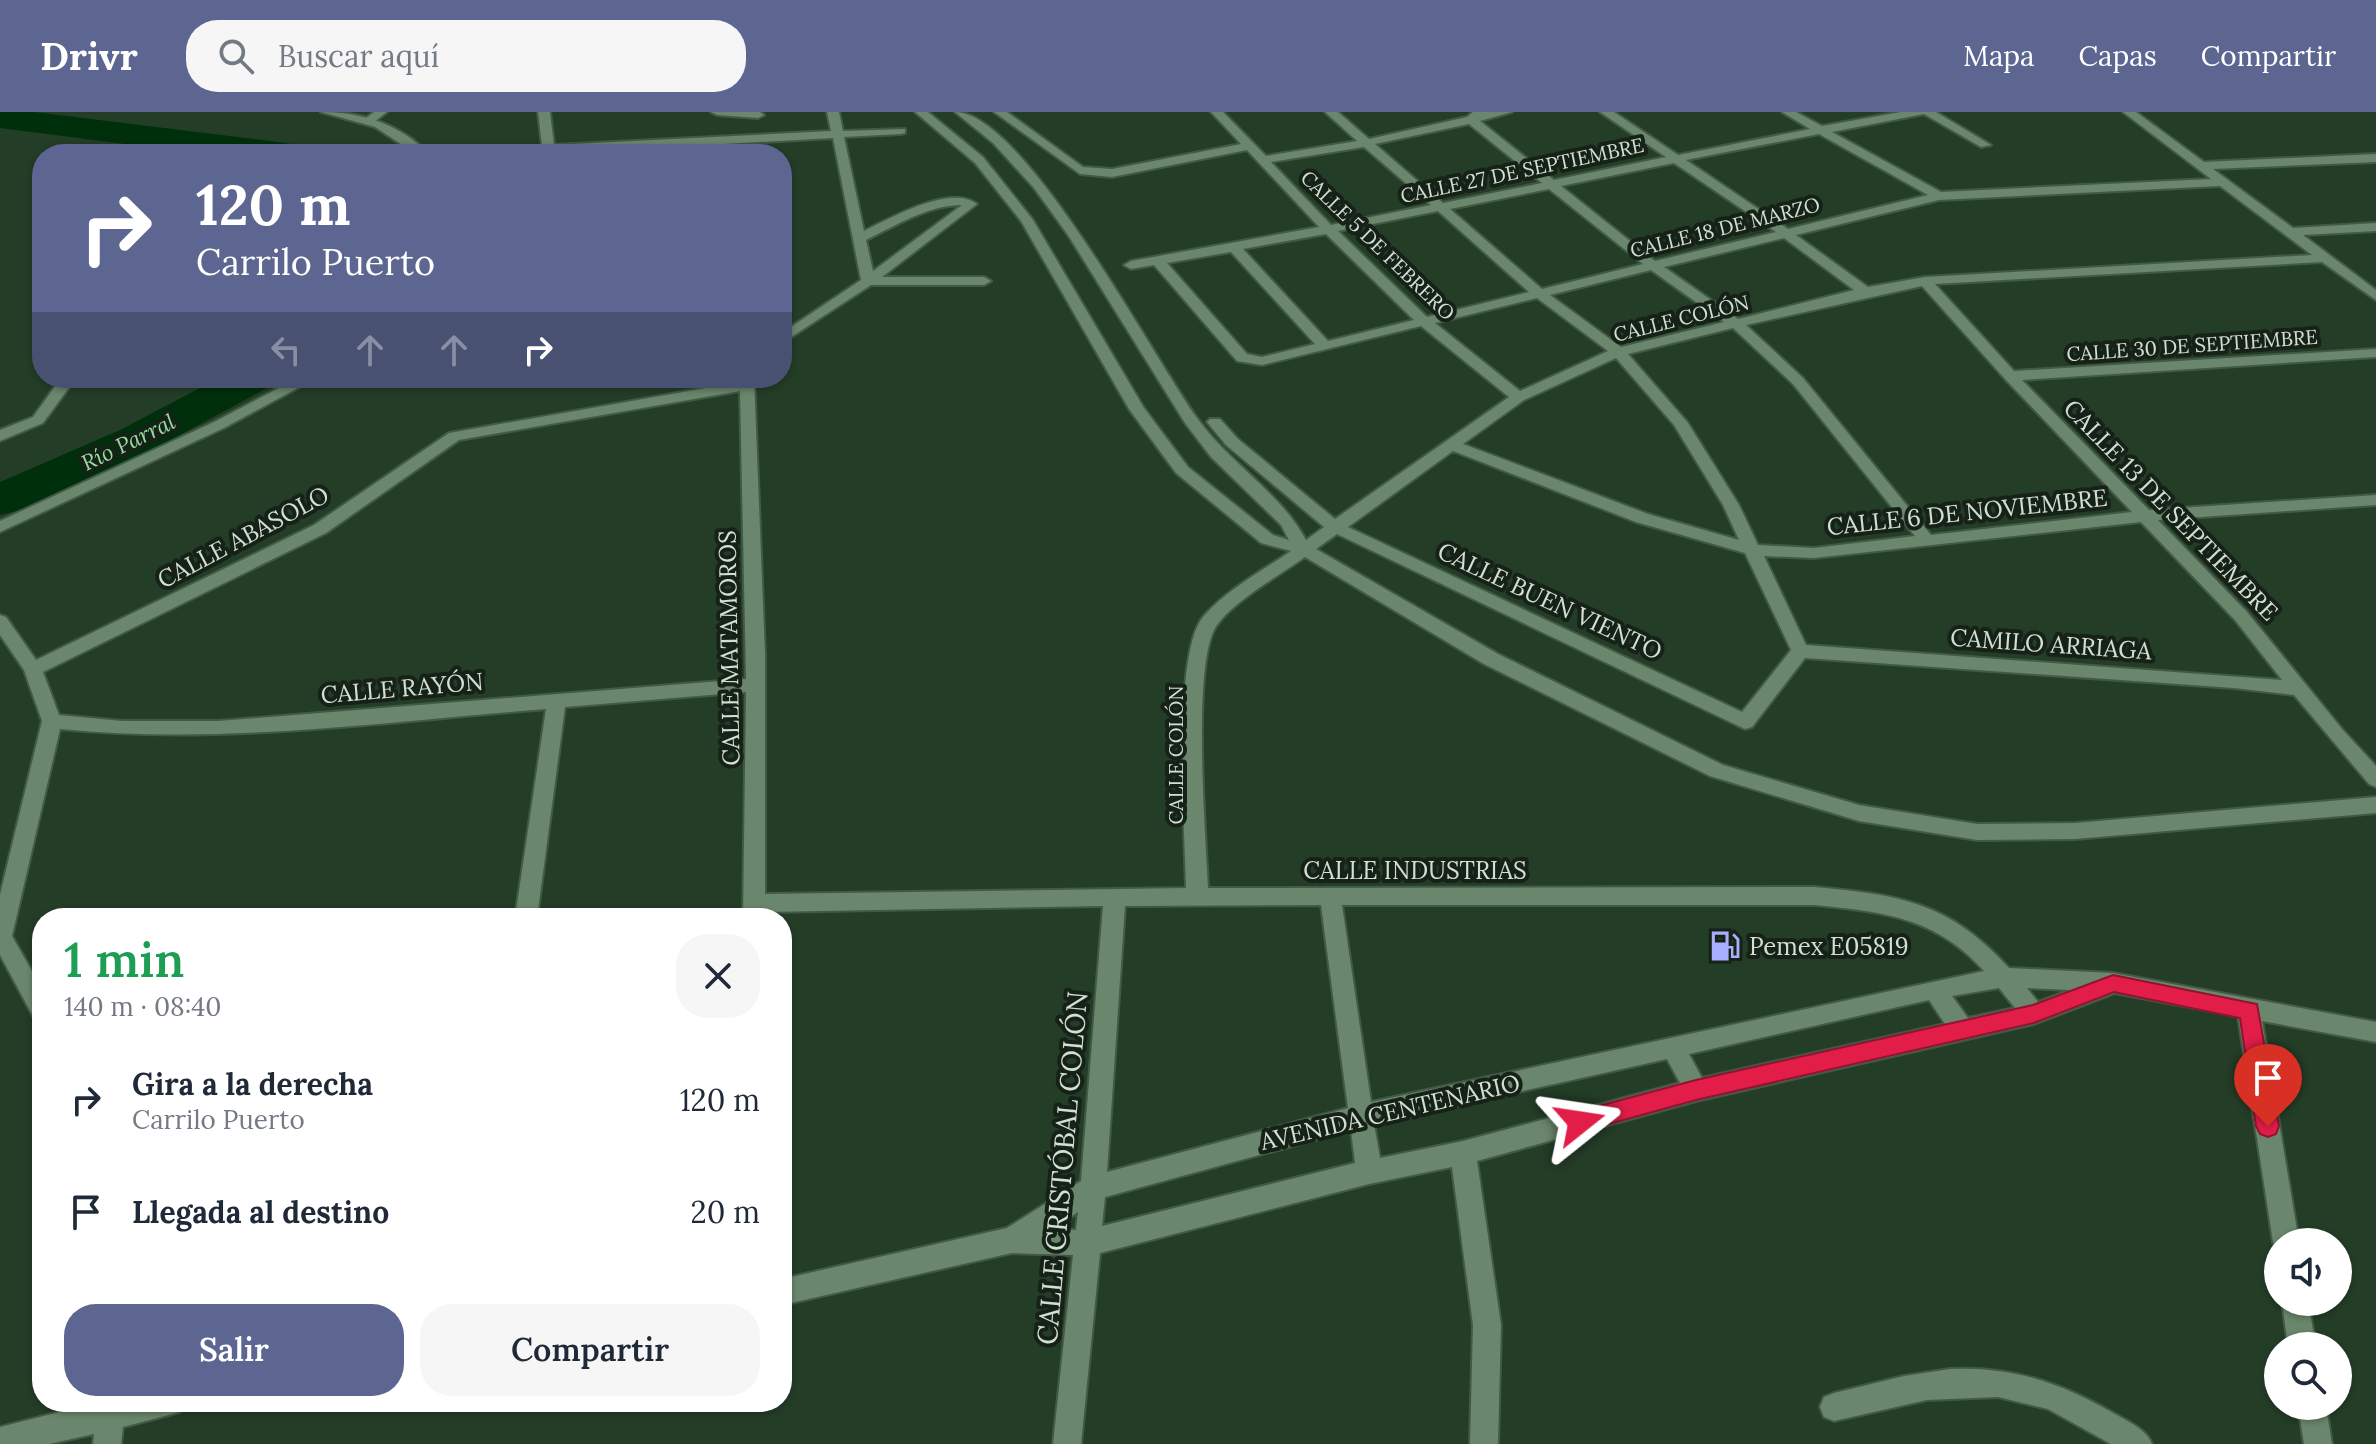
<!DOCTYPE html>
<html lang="es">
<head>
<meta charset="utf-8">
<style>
	:root { --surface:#fff; --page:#f6f6f7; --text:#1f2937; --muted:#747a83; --accent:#5c6690 }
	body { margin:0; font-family:Lora,serif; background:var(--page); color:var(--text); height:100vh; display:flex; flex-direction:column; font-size:30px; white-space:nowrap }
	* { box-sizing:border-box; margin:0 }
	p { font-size:26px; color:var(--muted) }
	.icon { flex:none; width:44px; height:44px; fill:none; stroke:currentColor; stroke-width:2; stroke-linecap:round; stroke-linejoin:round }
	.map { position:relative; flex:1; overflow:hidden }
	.sheet { position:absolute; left:32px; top:796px; width:760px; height:504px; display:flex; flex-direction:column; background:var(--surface); border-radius:32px; box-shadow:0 2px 6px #0004 }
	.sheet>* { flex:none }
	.hud { position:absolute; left:32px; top:32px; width:760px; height:244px; border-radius:32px; box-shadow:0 2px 6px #0004; background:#5c6690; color:#fff; overflow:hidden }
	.controls { position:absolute; left:2264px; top:1116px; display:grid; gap:16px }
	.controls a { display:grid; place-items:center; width:88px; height:88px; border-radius:50%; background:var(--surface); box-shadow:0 2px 6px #0004; font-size:40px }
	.pin { position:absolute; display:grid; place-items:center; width:68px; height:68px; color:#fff; margin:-82px -34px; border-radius:50% 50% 50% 0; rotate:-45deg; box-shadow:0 0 8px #0007 }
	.pin .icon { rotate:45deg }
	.me { position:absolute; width:88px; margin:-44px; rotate:75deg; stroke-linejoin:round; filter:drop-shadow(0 0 6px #0008) }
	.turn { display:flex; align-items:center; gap:28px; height:168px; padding:0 32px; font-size:36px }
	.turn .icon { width:104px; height:104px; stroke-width:2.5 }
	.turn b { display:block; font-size:56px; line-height:68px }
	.lanes { display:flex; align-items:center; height:76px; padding:0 32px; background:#0003; justify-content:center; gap:40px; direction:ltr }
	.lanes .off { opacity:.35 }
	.round { display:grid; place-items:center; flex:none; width:84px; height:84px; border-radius:32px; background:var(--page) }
	.headline { display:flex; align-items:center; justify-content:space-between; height:136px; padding:0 32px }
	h1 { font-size:48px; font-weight:600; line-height:60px; color:#1e9e55 }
	.cta { display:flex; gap:16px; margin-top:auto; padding:16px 32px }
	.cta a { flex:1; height:92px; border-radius:32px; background:var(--accent); color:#fff; font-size:32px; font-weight:600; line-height:92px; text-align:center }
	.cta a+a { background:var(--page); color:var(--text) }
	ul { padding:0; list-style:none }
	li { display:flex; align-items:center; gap:24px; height:112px; padding:0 32px }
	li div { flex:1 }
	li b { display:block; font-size:30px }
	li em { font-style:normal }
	header { display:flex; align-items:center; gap:48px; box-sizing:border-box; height:112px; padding:0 40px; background:var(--accent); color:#fff }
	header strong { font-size:38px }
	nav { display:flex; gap:44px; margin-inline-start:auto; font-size:28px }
	.search { width:560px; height:72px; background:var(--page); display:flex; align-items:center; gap:20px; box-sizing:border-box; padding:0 28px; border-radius:32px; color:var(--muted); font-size:30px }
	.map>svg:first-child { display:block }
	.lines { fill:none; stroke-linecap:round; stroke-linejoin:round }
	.river { fill:#002f0b; fill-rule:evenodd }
	.minor-casing { stroke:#425946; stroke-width:4 }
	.secondary-casing { stroke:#425946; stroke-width:4 }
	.minor { fill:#6a866c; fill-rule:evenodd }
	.secondary { fill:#6a866c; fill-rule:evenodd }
	.route { fill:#e11d48; stroke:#92132f; stroke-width:2 }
	.labels { text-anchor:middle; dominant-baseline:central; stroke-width:8; stroke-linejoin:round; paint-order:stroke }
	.far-street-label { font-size:20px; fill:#d1e0d2; stroke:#162117 }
	.far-water-label { font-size:22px; font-style:italic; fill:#98dda0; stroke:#162117 }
	.street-label { font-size:24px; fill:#d1e0d2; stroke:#162117 }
	.poi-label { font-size:24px; fill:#d1e0d2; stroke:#162117; text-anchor:start }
	.near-street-label { font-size:28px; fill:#d1e0d2; stroke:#162117 }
</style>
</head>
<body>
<header>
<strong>Drivr</strong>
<div class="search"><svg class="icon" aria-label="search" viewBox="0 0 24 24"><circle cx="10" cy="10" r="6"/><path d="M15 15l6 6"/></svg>Buscar aquí</div>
<nav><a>Mapa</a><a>Capas</a><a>Compartir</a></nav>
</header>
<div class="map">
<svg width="2376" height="1332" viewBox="0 0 2376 1332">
	<rect width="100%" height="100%" fill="#243d27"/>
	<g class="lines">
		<!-- river -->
		<path class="river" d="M 0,0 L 34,0 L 286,31 L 299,34 L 304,42 L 203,42 L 0,16 Z
			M 219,266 L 275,266 L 269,275 L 152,338 L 17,399 L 0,403 L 0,370 L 120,318 Z"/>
		<!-- minor casing -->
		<g class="minor-casing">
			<path id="minor" d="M 374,0 L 387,0 L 374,10 L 366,10 L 366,6 Z
				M 538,0 L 550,0 L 554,33 L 831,19 L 827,0 L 839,0 L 843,19 L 905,17 L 905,21 L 901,22 L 844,25 L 864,119 C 891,106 950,72 977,92 L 882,165 L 984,165 L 991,169 L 984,173 L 871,173 L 782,231 L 782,221 L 861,168 L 833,26 L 543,42 ZM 962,93 L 873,159 L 866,128 C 895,114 928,93 962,93 Z
				M 711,0 L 760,0 L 764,3 L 758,6 L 717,3 Z
				M 915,0 L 928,0 L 983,45 L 1033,108 L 1144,296 L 1188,355 L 1273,423 L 1289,428 L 1281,413 L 1211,345 L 1185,311 L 1068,123 L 1034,76 L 993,31 L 955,0 C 1024,0 1155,249 1197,306 C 1229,351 1280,380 1306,428 L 1324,415 L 1226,333 L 1207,310 L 1210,307 L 1220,307 L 1238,327 L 1335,407 L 1509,285 L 1421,214 L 1262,253 L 1237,249 L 1154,153 L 1131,157 L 1124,153 L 1131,149 L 1319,115 L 1247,38 L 1112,65 L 1080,62 L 994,0 L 1007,0 L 1083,55 L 1112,57 L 1241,32 L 1211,0 L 1223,0 L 1266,44 L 1357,29 L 1325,0 L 1338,0 L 1369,27 L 1467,5 L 1473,0 L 1512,0 L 1480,9 L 1554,68 L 1666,45 L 1600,0 L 1614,0 L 1678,43 L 1810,17 L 1782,0 L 1796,0 L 1822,14 L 1901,0 L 1936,0 L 1991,33 L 1981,35 L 1924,2 L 1832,20 L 1941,80 L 2211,67 L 2123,0 L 2136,0 L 2204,50 L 2376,42 L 2376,50 L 2213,57 L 2293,116 L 2376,111 L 2376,119 L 2303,123 L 2376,178 L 2376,188 L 2322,150 L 1935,172 L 2014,259 L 2376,237 L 2376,245 L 2022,268 L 2149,398 L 2376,383 L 2376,393 L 2158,408 L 2247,500 L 2342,617 L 2376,654 L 2376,675 L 2369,672 L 2294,583 L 2234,576 L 1805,546 L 1752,615 L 1745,617 L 1337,422 L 1316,437 L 1498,542 L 1723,653 L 1859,693 L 1977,712 L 2075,711 L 2376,685 L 2376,701 L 2075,727 L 1977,728 L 1859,709 L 1710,664 L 1484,552 L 1305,445 C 1279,464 1235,488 1217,513 C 1191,549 1206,725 1208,776 L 1815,775 C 1900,783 1949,790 2009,856 L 2113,861 L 2376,910 L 2376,930 L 2262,909 L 2299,1130 L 2278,1130 L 2278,1140 L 2273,1130 L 2238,904 L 2115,881 L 2034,912 L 1696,989 L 1477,1049 L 1501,1213 L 1498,1332 L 1470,1332 L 1473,1213 L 1452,1055 L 1369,1072 L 1100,1141 L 1081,1332 L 1053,1332 L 1073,1143 L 1012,1141 L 782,1193 L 782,1167 L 1007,1116 L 1081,1069 L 1103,794 L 765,800 L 765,806 L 743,806 L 746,580 L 565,595 L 537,806 L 515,806 L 546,597 C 384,610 221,633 60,617 L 12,824 L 42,877 L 42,909 L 34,906 L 0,843 L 0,783 L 42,609 L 24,558 L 0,523 L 0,503 L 6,505 L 36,548 L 314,413 L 449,321 L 740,270 L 740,266 L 754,266 L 765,543 L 765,782 L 1186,776 C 1185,722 1172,542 1203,505 C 1226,478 1262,459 1291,439 L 1261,431 L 1176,361 L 1129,297 L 1021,109 L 975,51 ZM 1469,12 L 1542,71 L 1443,91 L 1375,32 ZM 1819,22 L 1928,83 L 1788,117 L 1686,48 ZM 1364,35 L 1431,93 L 1331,113 L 1271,50 ZM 1674,51 L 1776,120 L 1655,149 L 1561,74 ZM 2220,74 L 2312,143 L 1925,165 L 1868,175 L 1796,123 L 1939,88 ZM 1549,77 L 1643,152 L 1542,177 L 1450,97 ZM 1438,99 L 1529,180 L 1427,205 L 1338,119 ZM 1326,122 L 1414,208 L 1328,229 L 1243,137 ZM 1784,126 L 1854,178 L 1738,207 L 1664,155 ZM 1231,140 L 1315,232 L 1262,245 L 1247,242 L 1167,151 ZM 1651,158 L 1724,210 L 1621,235 L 1550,183 ZM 1922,174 L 2005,267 L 2132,400 L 1931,423 L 1803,266 L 1746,213 ZM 1537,186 L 1608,239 L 1520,279 L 1435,211 ZM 1733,216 L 1793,272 L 1915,424 L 1814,436 L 1758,433 L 1739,393 L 1688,311 L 1628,242 ZM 1616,246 L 1674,313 L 1723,393 L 1739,428 L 1648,402 L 1463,332 L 1524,288 ZM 740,279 L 746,567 L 218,609 L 122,609 L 59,603 L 43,560 L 326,421 L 459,328 ZM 1453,339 L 1636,410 L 1745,441 L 1791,538 L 1742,600 L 1348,415 ZM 2141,410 L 2235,508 L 2282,568 L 1806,533 L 1764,444 L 1814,446 ZM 1321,793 L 1348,996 L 1107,1060 L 1125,794 ZM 1342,793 L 1815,793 C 1883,800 1936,805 1984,859 L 1371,990 ZM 1999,876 L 2015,896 L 1968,906 L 1952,884 ZM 2027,876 L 2070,878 L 2038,890 ZM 1929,888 L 1945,912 L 1702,966 L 1689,942 ZM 1667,947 L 1680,971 L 1463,1029 L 1380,1046 L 1374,1012 ZM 1351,1018 L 1355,1051 L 1102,1114 L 1105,1085 ZM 1078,1100 L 1076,1118 L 1052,1117 Z
				M 61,266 L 76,266 L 43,311 L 0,329 L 0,318 L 33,305 Z
				M 2282,1190 L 2308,1190 L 2316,1234 L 2288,1234 Z
				M 1950,1257 C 2012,1254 2062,1271 2115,1302 C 2129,1310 2146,1317 2152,1332 L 2111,1332 L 2048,1297 L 1998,1285 L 1927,1288 L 1834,1309 L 1824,1305 L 1820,1295 L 1824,1285 L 1834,1281 L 1904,1264 Z
				M 99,1290 L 184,1290 L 180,1300 L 123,1315 L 121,1332 L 93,1332 L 94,1322 L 49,1332 L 0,1332 L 0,1315 Z
				M 2298,1294 L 2326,1294 L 2332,1332 L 2304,1332 Z"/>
		</g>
		<!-- secondary casing -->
		<g class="secondary-casing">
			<path id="secondary" d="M 321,0 C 362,0 400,12 429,42 L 416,42 L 375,15 Z
				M 298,266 L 316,266 L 224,316 L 0,420 L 0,409 L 214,310 Z"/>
		</g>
		<!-- minor -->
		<use href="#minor" class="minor"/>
		<!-- secondary -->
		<use href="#secondary" class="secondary"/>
	</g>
	<!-- route -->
	<path class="route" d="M 2113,863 L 2257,892 L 2279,1014 L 2276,1022 L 2268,1025 L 2260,1022 L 2256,1014 L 2240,906 L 2114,880 L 2034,911 L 1696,988 L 1580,1020 L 1572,1017 L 1568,1010 L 1572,1002 L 1580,999 L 1696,968 L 2033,893 Z"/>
	<!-- icons -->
	<defs>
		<g id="fuel-bare" transform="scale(2.4)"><path d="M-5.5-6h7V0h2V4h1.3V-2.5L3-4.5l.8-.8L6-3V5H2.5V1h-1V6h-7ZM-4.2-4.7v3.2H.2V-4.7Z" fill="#a7b0fc" stroke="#162117" stroke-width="2.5" paint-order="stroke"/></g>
	</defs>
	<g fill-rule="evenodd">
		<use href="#fuel-bare" x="1725" y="834"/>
	</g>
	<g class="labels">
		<!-- far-street labels -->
		<g class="far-street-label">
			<text transform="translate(1522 58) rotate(-12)">CALLE 27 DE SEPTIEMBRE</text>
			<text transform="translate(1725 115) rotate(-14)">CALLE 18 DE MARZO</text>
			<text transform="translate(1378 133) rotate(44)">CALLE 5 DE FEBRERO</text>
			<text transform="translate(1681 206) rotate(-14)">CALLE COLÓN</text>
			<text transform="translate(2192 233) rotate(-4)">CALLE 30 DE SEPTIEMBRE</text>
			<text transform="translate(1175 643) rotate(-90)">CALLE COLÓN</text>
		</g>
		<!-- far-water labels -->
		<g class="far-water-label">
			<text transform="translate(128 330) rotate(-26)">Río Parral</text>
		</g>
		<!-- street labels -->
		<g class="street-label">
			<text transform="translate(2171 398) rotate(46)">CALLE 13 DE SEPTIEMBRE</text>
			<text transform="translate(1967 400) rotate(-6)">CALLE 6 DE NOVIEMBRE</text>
			<text transform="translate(243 425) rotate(-28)">CALLE ABASOLO</text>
			<text transform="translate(1550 489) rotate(25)">CALLE BUEN VIENTO</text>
			<text transform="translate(2051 532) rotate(4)">CAMILO ARRIAGA</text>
			<text transform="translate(729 536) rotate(-91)">CALLE MATAMOROS</text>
			<text transform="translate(402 576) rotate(-5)">CALLE RAYÓN</text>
			<text x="1415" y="758">CALLE INDUSTRIAS</text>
			<text transform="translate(1390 1000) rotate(-13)">AVENIDA CENTENARIO</text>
		</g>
		<!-- poi labels -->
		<g class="poi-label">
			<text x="1749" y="834">Pemex E05819</text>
		</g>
		<!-- near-street labels -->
		<g class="near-street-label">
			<text transform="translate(1062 1056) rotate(-85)">CALLE CRISTÓBAL COLÓN</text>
		</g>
	</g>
</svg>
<div class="controls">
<a><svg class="icon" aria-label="sound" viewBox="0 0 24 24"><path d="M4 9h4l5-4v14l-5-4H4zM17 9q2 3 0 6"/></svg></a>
<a><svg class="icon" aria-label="search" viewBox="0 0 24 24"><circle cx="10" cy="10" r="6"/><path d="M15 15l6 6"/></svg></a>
</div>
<div class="pin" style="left:2268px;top:1014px;background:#d93025"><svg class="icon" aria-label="arrive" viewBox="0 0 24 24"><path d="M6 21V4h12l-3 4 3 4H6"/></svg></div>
<svg class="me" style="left:1580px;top:1010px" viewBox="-20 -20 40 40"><path d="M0-17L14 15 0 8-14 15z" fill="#e11d48" stroke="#fff" stroke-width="4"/></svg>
<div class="hud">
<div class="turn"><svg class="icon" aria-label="right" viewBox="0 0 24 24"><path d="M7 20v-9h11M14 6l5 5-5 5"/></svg><div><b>120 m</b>Carrilo Puerto</div></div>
<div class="lanes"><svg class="icon off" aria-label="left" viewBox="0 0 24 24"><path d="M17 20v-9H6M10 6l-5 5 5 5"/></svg><svg class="icon off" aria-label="ahead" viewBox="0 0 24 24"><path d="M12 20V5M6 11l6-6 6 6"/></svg><svg class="icon off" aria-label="ahead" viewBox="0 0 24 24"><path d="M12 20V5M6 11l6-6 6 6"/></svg><svg class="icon" aria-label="right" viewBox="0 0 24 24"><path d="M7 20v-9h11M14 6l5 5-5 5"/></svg></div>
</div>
<section class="sheet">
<div class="headline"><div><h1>1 min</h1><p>140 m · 08:40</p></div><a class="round"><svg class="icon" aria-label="close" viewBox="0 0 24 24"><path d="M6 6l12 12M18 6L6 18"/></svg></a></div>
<ul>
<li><svg class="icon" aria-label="right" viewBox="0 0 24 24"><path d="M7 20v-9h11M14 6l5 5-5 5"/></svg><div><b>Gira a la derecha</b><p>Carrilo Puerto</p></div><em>120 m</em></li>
<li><svg class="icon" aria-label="arrive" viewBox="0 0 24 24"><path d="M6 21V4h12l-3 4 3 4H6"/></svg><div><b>Llegada al destino</b></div><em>20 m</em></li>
</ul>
<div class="cta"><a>Salir</a><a>Compartir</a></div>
</section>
</div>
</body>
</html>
